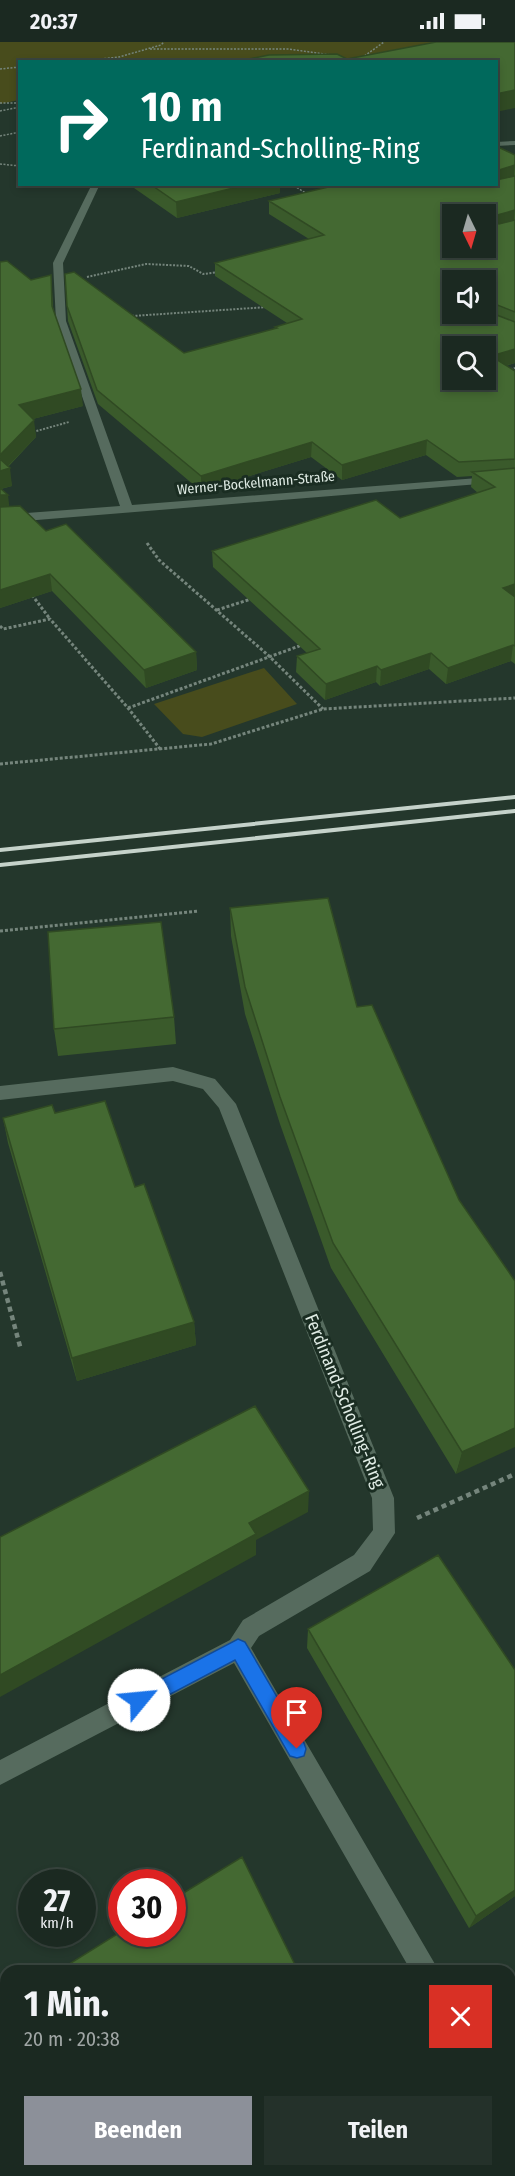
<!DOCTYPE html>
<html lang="de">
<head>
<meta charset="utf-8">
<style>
	:root { --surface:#1b2921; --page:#24312a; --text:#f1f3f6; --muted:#a0a6a5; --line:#39453f; --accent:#8c9099 }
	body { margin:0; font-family:"Fira Sans Condensed",sans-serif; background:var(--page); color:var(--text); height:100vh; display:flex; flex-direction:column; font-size:22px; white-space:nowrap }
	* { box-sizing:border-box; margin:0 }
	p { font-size:20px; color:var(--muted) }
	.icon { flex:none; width:33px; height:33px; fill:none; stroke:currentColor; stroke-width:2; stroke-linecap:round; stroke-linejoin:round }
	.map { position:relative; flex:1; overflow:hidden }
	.side { position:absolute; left:0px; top:1923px; width:516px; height:212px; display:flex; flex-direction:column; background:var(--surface); border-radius:18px 18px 0 0; box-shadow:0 3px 9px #0003,0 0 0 2px var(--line) }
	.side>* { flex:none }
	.top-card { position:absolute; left:18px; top:18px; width:480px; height:126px; border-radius:0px; box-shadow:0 3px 9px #0003,0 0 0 2px var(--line); background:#00695c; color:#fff; overflow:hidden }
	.needle { width:39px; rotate:175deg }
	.tools { position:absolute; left:442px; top:162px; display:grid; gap:12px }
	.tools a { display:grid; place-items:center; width:54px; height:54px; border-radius:0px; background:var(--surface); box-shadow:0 3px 9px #0003,0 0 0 2px var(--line); font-size:30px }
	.speed { position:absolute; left:18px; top:1827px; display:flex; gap:12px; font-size:30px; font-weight:700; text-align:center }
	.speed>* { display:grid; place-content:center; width:78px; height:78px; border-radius:50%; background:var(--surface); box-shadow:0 3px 9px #0003,0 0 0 2px var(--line); line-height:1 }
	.speed small { font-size:15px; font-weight:400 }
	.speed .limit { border:9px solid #d22; background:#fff; color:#111 }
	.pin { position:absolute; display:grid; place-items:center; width:51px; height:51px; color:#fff; margin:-62px -26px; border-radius:50% 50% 50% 0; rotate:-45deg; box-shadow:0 0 6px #0007 }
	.pin .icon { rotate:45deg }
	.me { position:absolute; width:66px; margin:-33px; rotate:62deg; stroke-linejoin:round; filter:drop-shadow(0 0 4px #0008) }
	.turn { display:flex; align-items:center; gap:21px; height:126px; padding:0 24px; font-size:27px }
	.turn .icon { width:78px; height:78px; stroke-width:2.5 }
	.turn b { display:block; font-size:42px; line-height:51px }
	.round { display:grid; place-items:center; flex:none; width:63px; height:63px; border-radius:0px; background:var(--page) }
	.head { display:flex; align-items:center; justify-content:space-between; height:102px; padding:0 24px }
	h1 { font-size:36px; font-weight:700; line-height:45px }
	.primary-button { display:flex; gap:12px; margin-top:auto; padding:12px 24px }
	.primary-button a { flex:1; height:69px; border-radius:0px; background:var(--accent); color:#fff; font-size:24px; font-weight:700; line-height:69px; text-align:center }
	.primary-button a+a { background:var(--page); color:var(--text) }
	.status { display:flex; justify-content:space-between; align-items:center; height:42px; padding:0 30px; background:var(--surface); direction:ltr }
	.status svg { height:16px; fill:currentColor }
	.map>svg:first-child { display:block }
	.green { fill:#484c1c }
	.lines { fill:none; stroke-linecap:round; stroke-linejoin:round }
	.path-far3 { stroke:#75857c; stroke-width:1.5; stroke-dasharray:2 1.5; stroke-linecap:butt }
	.path-far2 { stroke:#75857c; stroke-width:2; stroke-dasharray:2 1.5; stroke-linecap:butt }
	.path-far1 { stroke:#75857c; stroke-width:3; stroke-dasharray:3 2; stroke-linecap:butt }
	.path { stroke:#75857c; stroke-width:4.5; stroke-dasharray:5 4; stroke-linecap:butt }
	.minor { fill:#566b5e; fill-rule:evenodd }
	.rail { stroke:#c5d2ca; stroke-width:4 }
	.wall { fill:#3a5a2b }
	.shaded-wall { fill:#304a23 }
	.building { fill:#446932; stroke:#304a23; stroke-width:1.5; fill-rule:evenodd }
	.route { fill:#1a73e8; stroke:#114b97; stroke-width:1.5 }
	.labels { text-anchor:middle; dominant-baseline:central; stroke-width:6; stroke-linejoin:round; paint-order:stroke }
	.far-street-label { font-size:14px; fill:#dfebe4; stroke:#1a2d22 }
	.near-street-label { font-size:18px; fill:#dfebe4; stroke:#1a2d22 }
</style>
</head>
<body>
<div class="status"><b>20:37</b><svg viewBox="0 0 49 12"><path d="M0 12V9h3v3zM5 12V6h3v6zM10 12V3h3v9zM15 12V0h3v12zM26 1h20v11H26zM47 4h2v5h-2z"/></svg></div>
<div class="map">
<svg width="515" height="2134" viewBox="0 0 515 2134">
	<rect width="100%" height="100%" fill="#24372c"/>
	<!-- green -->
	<path class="green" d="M 0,0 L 478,0 L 352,19 L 20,20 L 19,58 L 0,62 Z
		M 264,626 L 297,662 L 202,695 L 183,692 L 154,662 Z"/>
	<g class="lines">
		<!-- path-far3 -->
		<path class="path-far3" d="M 150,7 L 289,7 L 338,14
			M 73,20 L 119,15 L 161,3 L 164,0
			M 356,20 L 384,0
			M 0,27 L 20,25
			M 0,61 L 20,61
			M 0,69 L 20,65
			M 0,94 L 20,90
			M 0,122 L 20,124
			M 60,142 L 60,145
			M 291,142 L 309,153"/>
		<!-- path-far2 -->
		<path class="path-far2" d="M 87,235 L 146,222 L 189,224 L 203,232 L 219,230
			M 132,274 L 268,265
			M 507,328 L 515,326
			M 33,390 L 69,380"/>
		<!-- path-far1 -->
		<path class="path-far1" d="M 147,501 L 159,518 L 269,614 L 323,667
			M 32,553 L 50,577
			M 217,568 L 251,557
			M 0,584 L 3,587 L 50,577 L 128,666 L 161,708
			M 128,666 L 302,603
			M 0,722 L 211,702 L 323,667 L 515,656
			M 0,889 L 199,869"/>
		<!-- path -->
		<path class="path" d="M 0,1230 L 21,1308
			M 417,1476 L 515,1432"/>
		<!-- minor -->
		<path class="minor" d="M 515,99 L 515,103 L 496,104 L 496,100 Z
			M 92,142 L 100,142 L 63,221 L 66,279 L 132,463 L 515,433 L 515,439 L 0,481 L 0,473 L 120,464 L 56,279 L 53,221 Z
			M 173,1025 L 215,1037 L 236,1062 L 394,1456 L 395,1491 L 370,1529 L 259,1594 L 251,1606 L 439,1929 L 411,1929 L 234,1621 L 0,1743 L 0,1718 L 230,1598 L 243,1578 L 354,1513 L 373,1488 L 372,1456 L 219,1066 L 203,1047 L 173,1039 L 0,1058 L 0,1044 Z
			M 510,2058 L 515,2060 L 515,2095 L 510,2093 Z
			M 437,2128 L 470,2128 L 468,2134 L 434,2134 Z"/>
		<!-- rail -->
		<path class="rail" d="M 0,808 L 515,755
			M 0,823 L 515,769"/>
	</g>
	<!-- wall -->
	<path class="wall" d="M 515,113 L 515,321 L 506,324 L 515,329 L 515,622 L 511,619 L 446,642 L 429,627 L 380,644 L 376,640 L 325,658 L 296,630 L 297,614 L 307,611 L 213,525 L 212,509 L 400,476 L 478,451 L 471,445 L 472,434 L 457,435 L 426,413 L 342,438 L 311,415 L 201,449 L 98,362 L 68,279 L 67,264 L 184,311 L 275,287 L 275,285 L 287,281 L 215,234 L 215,221 L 309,197 L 269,172 L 269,159 Z
		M 134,142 L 280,142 L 280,151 L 177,176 L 134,146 Z
		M 0,220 L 31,238 L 51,233 L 53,266 L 83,364 L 33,377 L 36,395 L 8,425 L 12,444 L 1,447 L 9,465 L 46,489 L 196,610 L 197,628 L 146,646 L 52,549 L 0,566 Z
		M 230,866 L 357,965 L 459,1158 L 515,1239 L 456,1432 L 331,1226 L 280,1082 L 245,972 L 231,894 Z
		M 174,975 L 176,1002 L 58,1014 L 54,987 Z
		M 55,1071 L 135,1145 L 194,1280 L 196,1303 L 77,1339 L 8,1101 L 3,1076 Z
		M 308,1587 L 515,1854 L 469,1886 L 307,1606 Z"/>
	<!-- shaded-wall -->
	<path class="shaded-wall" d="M 515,48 L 515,66 L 496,70 L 496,52 Z
		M 515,123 L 514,136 L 496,141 L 496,129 Z
		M 250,142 L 280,142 L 280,151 L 177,176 L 176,160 Z
		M 515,168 L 514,181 L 492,188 L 492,177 L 494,174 Z
		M 495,262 L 493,276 L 486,267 Z
		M 515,307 L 515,321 L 489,328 L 491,314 Z
		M 81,347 L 83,364 L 21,380 L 19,363 Z
		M 34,378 L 36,395 L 4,428 L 10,426 L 12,444 L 0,447 L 0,413 Z
		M 427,398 L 426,413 L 342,438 L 342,423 Z
		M 312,400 L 311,415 L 201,449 L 201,434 Z
		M 0,453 L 8,453 L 10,470 L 0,471 Z
		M 50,532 L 52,549 L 0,566 L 0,548 Z
		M 515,542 L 515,557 L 503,546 Z
		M 513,603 L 511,619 L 446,642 L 448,626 Z
		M 196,610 L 197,628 L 146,646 L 144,628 Z
		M 431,611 L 429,627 L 380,644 L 381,628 Z
		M 377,624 L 376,640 L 325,658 L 326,642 Z
		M 194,1280 L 196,1303 L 77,1339 L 72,1316 Z
		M 515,1386 L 515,1405 L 456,1432 L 462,1410 Z
		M 309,1449 L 308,1470 L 256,1498 L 256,1513 L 0,1655 L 0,1633 L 249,1481 Z
		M 515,1848 L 515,1854 L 469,1886 L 476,1874 Z
		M 100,2128 L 111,2128 L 103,2134 L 92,2134 Z"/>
	<!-- building -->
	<path class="building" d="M 436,0 L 515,0 L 515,48 L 496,52 L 496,20 L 233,20 L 269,13 L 337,12 L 347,17 Z
		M 496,104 L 515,113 L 515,123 L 496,129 Z
		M 515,134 L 515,168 L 494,174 L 492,177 L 499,182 L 515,178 L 515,270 L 495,262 L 486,267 L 489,270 L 515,280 L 515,307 L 491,314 L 515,329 L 515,417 L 459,420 L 427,398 L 342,423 L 312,400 L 201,434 L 97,348 L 67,264 L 65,232 L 74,230 L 184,311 L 277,286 L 275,285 L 302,277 L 215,221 L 324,193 L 269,159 L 341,142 L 496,142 L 496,138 ZM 453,172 L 486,172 L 486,206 L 453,206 ZM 453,238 L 486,238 L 486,272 L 453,272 ZM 453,304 L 486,304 L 486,338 L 453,338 Z
		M 150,142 L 250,142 L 176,160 Z
		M 7,219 L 31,238 L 51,233 L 52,264 L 81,347 L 19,363 L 34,378 L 0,413 L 0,220 Z
		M 0,417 L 10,426 L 0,429 Z
		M 515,426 L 515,542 L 503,546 L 515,555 L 515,604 L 513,603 L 448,626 L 431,611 L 381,628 L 377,624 L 326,642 L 297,614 L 320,607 L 212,509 L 376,458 L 400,476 L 495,445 L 472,430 Z
		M 0,446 L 8,453 L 0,453 Z
		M 20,464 L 46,489 L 66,482 L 196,610 L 144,628 L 50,532 L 0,548 L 0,465 Z
		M 328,856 L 357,965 L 372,963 L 459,1158 L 515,1239 L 515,1386 L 462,1410 L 333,1201 L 280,1055 L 245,945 L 230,866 Z
		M 161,880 L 174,975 L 54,987 L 48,890 Z
		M 105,1059 L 135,1145 L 144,1142 L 194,1280 L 72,1316 L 3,1076 L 52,1063 L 55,1071 Z
		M 255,1364 L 309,1449 L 249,1481 L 256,1492 L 0,1633 L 0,1495 Z
		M 438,1513 L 515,1628 L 515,1848 L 476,1874 L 308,1587 Z
		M 242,1815 L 298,1929 L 58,1929 L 122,1889 L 122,1892 L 172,1892 L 172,1858 Z
		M 6,1961 L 6,2128 L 100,2128 L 92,2134 L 0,2134 L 0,1965 Z"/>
	<!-- route -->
	<path class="route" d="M 238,1597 L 245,1600 L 304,1701 L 306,1707 L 304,1714 L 297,1716 L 290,1714 L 235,1618 L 146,1665 L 139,1667 L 133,1665 L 130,1658 L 133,1652 Z"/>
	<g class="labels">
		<!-- far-street labels -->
		<g class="far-street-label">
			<text transform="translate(256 441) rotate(-5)">Werner-Bockelmann-Straße</text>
		</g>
		<!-- near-street labels -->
		<g class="near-street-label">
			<text transform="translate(345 1359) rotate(68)">Ferdinand-Scholling-Ring</text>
		</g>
	</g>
</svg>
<div class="tools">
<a><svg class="needle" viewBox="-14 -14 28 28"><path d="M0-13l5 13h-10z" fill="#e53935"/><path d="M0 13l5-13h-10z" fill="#a0a6a5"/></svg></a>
<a><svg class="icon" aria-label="sound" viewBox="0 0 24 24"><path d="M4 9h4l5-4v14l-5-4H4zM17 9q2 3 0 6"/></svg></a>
<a><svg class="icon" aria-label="search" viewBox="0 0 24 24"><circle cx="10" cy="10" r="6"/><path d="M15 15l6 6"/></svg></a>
</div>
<div class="speed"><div>27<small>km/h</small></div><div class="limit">30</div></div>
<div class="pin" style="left:297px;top:1707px;background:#d93025"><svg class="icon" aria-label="arrive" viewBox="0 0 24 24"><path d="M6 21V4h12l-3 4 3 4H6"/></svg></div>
<svg class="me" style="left:139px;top:1658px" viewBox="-20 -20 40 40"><circle r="19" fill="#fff"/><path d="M0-13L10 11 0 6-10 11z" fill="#1a73e8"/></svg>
<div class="top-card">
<div class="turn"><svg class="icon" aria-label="right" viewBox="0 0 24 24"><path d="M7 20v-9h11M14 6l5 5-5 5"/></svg><div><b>10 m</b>Ferdinand-Scholling-Ring</div></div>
</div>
<section class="side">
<div class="head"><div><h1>1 Min.</h1><p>20 m · 20:38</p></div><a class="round" style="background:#d93025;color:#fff"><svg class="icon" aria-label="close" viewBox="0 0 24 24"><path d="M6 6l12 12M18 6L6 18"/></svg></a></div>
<div class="primary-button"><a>Beenden</a><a>Teilen</a></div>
</section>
</div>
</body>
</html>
